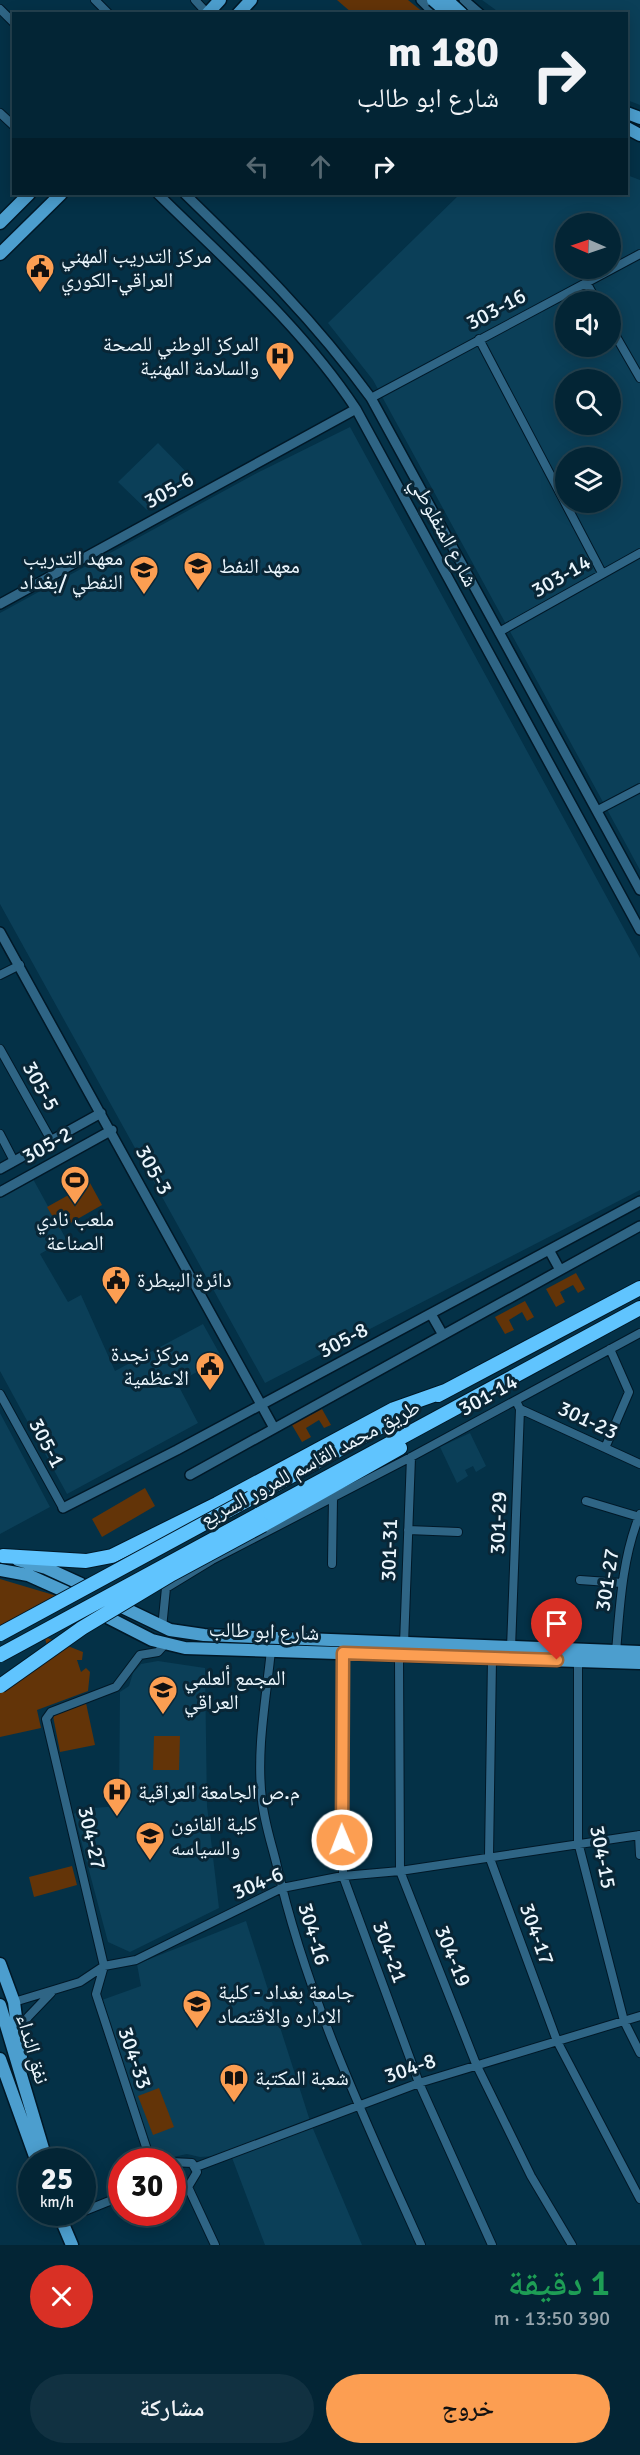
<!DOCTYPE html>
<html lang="ar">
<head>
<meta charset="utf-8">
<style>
	:root { --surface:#032535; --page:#113141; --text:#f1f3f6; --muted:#97a5ad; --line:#244250; --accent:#fc9e52 }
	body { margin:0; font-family:Signika,"Noto Naskh Arabic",sans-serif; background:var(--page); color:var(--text); direction:rtl; height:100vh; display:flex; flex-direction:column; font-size:22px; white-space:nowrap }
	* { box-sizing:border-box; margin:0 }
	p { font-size:20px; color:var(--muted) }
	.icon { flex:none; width:33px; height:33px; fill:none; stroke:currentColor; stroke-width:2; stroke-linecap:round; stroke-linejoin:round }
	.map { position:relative; height:2245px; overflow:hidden; direction:ltr }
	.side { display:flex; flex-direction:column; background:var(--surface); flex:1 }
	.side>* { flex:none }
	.banner { position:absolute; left:12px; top:12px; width:616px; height:183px; border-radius:0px; box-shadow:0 3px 15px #0003,0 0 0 2px var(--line); direction:rtl; background:#032535; color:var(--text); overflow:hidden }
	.needle { width:39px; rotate:272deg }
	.tools { position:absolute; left:555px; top:213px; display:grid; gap:12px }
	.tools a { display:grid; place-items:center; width:66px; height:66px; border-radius:50%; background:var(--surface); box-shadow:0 3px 15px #0003,0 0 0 2px var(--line); font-size:30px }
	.speed { position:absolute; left:18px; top:2148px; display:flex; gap:12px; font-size:30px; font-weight:700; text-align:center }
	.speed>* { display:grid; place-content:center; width:78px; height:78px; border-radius:50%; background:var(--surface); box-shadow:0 3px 15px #0003,0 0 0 2px var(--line); line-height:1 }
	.speed small { font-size:15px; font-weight:400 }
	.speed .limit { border:9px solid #d22; background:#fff; color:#111 }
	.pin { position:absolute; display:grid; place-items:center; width:51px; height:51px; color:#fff; margin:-62px -26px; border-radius:50% 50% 50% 0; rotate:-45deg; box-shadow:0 0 6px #0007 }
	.pin .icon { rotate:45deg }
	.me { position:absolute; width:66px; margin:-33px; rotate:359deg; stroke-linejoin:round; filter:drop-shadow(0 0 4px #0008) }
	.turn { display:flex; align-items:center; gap:21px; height:126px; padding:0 30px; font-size:27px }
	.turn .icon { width:78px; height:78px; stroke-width:2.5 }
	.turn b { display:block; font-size:42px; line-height:51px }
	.lanes { display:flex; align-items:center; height:57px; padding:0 30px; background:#0003; justify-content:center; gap:30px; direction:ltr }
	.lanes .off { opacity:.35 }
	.round { display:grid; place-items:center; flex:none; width:63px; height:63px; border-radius:32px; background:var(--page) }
	.summary { display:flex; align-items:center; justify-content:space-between; height:102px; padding:0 30px }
	h1 { font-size:36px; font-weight:600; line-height:45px; color:#1e9e55 }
	.button { display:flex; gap:12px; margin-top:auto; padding:12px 30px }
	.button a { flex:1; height:69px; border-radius:36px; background:var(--accent); color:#111; font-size:24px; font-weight:600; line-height:69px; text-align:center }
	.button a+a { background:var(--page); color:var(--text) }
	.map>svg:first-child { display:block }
	.built { fill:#0b3f58; fill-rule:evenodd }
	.green { fill:#633408 }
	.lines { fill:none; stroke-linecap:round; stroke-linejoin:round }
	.minor-casing { stroke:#001827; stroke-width:10 }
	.tertiary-casing { stroke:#001827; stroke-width:12 }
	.primary-casing { stroke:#001827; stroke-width:15 }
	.motorway-casing { stroke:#001827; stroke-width:16 }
	.minor { stroke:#2f6585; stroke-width:8 }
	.tertiary { stroke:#2f6585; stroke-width:9 }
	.primary { stroke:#4c9ece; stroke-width:12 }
	.motorway { stroke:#60c4fe; stroke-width:14 }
	.primary-bridge-casing { stroke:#001827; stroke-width:15; stroke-linecap:butt }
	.motorway-bridge-casing { stroke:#001827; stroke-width:16; stroke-linecap:butt }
	.primary-bridge { stroke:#4c9ece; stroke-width:12 }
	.motorway-bridge { stroke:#60c4fe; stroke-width:14 }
	.route-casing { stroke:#a46735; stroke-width:15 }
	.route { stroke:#fc9e52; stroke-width:10 }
	.labels { text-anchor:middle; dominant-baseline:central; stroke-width:6; stroke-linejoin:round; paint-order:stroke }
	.poi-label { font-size:21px; fill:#ebf6fd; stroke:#092636; text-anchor:start }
	.street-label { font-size:21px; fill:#ebf6fd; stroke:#092636 }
</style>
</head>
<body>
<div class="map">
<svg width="640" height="2245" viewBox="0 0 640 2245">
	<rect width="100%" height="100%" fill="#043147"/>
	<!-- built -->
	<path class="built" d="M 482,0 L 640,0 L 640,105 L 627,100 L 627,14 L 500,13 Z
		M 627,175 L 640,180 L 640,870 L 373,380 L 328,323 L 460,194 L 627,194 ZM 566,224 L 610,224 L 610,268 L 566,268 ZM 566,302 L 610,302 L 610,346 L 566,346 ZM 566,380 L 610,380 L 610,424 L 566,424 ZM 566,458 L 610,458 L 610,502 L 566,502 Z
		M 350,427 L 640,958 L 640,1190 L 265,1383 L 0,904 L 0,613 L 257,473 Z
		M 158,443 L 196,482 L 147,510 L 118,482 Z
		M 33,1179 L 66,1239 L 40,1254 L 68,1302 L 81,1295 L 115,1371 L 203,1324 L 222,1358 L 177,1383 L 198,1423 L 67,1494 L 0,1371 L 0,1197 Z
		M 0,1413 L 50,1507 L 0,1534 Z
		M 470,1433 L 486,1466 L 476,1472 L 473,1466 L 465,1470 L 468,1476 L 457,1483 L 440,1447 Z
		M 158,1661 L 205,1668 L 207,1806 L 219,1908 L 130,1952 L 108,1942 L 74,1814 L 80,1809 L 119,1806 L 120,1692 L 129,1686 L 133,1673 L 141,1664 Z
		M 246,1921 L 311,2124 L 362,2245 L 265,2245 L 231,2155 L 200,2157 L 187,2154 L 154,2161 L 102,2000 L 141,1986 L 137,1964 Z"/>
	<!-- green -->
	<path class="green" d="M 337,0 L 408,0 L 424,13 L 352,13 Z
		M 90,1183 L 102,1205 L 60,1229 L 47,1207 Z
		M 576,1273 L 585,1289 L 578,1293 L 573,1285 L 560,1292 L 565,1302 L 556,1307 L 546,1289 Z
		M 525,1301 L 534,1317 L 527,1321 L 522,1312 L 509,1320 L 514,1330 L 505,1334 L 495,1317 Z
		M 322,1409 L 331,1425 L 324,1428 L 319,1420 L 306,1428 L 311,1437 L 302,1442 L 292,1425 Z
		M 145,1488 L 155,1506 L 102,1537 L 92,1519 Z
		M 0,1579 L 57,1596 L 0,1626 Z
		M 45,1637 L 83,1652 L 82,1660 L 77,1660 L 81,1672 L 86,1668 L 90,1672 L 88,1691 L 37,1710 L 41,1728 L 0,1737 L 0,1692 L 49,1658 Z
		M 86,1703 L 95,1745 L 60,1752 L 53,1716 Z
		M 154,1736 L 180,1736 L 179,1770 L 153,1770 Z
		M 72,1866 L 77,1885 L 34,1897 L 29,1877 Z
		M 159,2088 L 174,2127 L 153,2135 L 138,2096 Z"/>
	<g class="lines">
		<!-- minor casing -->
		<g class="minor-casing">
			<path id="minor" d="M 95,0 L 109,14
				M 195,0 L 207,13
				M 0,9 L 14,23
				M 0,113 L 14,126
				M 586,282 L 597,302
				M 610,326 L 640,378
				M 479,339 L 602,573
				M 371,398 L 640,254
				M 499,632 L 640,553
				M 598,810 L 640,788
				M 0,975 L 20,965
				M 0,1049 L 51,1140
				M 0,1134 L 14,1161
				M 0,1394 L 63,1508
				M 520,1409 L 640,1464
				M 605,1448 L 629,1392 L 610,1349
				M 586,1501 L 639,1517
				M 408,1530 L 458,1532
				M 332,1564 L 333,1498
				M 580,1580 L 622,1583
				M 162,1628 L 166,1588 L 212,1560 L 411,1457 L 640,1333
				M 404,1644 L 411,1457
				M 511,1648 L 520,1409 L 516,1401
				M 271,1650 C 266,1700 256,1750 262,1800 C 264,1821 271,1842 276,1862 C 306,1996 365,2120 421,2245
				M 616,1652 C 620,1605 622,1558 640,1514
				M 343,1653 L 343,1876 L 419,2083 L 492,2245
				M 399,1656 L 400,1871 L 476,2064 L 531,2176 L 572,2245
				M 492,1659 L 489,1856 L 557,2041 L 640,2199
				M 578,1660 L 578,1842 L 624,2021 L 640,2053
				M 639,1835 L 640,1855
				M 104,1966 L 46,1719 L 51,1712 L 116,1687 L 140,1655 L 158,1652 L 166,1643
				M 104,1966 L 96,1994 L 151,2162
				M 14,2002 L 80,1982 L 104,1966 L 136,1960 L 282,1888 L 343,1876 L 400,1871 L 640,1835
				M 18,2034 L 28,2017 L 51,1993
				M 171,2162 L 192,2163 L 197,2172 L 188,2187 L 172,2191
				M 196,2167 L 419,2083 L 640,2016
				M 188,2187 L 215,2245
				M 82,2212 L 122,2196
				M 68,2218 L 82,2212"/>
		</g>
		<!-- tertiary casing -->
		<g class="tertiary-casing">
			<path id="tertiary" d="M 421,0 L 435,14
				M 464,0 L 480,14
				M 158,194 C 227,262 302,327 356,409 L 640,930
				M 185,194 C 254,261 314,320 371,398 L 640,890
				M 0,604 L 356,409
				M 0,932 L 274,1428
				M 0,1169 L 101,1113
				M 0,1192 L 112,1130
				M 549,1250 L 560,1270
				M 431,1314 L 443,1335
				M 190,1475 L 640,1226
				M 63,1508 L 177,1450 L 640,1201"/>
		</g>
		<!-- primary casing -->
		<g class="primary-casing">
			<path id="primary" d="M 207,14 L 220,0
				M 238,14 L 251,0
				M 627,113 L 640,118
				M 627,128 L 640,135
				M 0,223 L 29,194
				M 0,254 L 61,194
				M 18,1560 L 46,1568 L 81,1584
				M 0,1570 L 28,1575 L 66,1592
				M 124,1608 L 170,1630 L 204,1635 L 640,1652
				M 109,1618 L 152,1640 L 185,1648 L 640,1663
				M 0,1964 L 14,2002 L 21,2056
				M 0,2005 L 47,2162
				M 0,2059 L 37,2162
				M 58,2212 L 72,2245"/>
		</g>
		<!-- motorway casing -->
		<g class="motorway-casing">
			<path id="motorway" d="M 438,1395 L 640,1288
				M 251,1498 L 387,1423
				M 258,1515 L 640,1308
				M 263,1525 L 400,1448
				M 3,1556 L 86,1561 L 112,1556 L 217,1504 L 394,1409 L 445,1391"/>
		</g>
		<!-- minor -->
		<use href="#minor" class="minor"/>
		<!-- tertiary -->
		<use href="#tertiary" class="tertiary"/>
		<!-- primary -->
		<use href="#primary" class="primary"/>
		<!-- motorway -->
		<use href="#motorway" class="motorway"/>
		<!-- primary-bridge casing -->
		<g class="primary-bridge-casing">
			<path id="primary-bridge" d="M 433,0 L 449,14
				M 447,0 L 462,14"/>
		</g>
		<!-- motorway-bridge casing -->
		<g class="motorway-bridge-casing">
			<path id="motorway-bridge" d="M 0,1634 L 251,1498
				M 0,1655 L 258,1515
				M 0,1686 L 82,1628 L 172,1574 L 263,1525"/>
		</g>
		<!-- primary-bridge -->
		<use href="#primary-bridge" class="primary-bridge"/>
		<!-- motorway-bridge -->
		<use href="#motorway-bridge" class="motorway-bridge"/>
	</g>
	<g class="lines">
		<!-- route casing -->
		<g class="route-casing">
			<path id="route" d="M 342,1840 L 343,1653 L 557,1660"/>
		</g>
		<!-- route -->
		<use href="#route" class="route"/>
	</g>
	<!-- icons -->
	<defs>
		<g id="civic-pin" transform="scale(1.5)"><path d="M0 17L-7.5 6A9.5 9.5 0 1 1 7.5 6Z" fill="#fc9e52" stroke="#092636"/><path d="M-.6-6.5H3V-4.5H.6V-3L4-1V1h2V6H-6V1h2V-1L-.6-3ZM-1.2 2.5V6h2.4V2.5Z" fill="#111"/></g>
		<g id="hospital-pin" transform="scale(1.5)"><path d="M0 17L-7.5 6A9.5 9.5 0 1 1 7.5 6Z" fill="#fc9e52" stroke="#092636"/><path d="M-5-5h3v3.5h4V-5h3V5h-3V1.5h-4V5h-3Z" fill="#111"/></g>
		<g id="university-pin" transform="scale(1.5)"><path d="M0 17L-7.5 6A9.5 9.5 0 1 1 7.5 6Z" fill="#fc9e52" stroke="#092636"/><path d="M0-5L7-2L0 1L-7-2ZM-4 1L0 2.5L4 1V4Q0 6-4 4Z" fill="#111"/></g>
		<g id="stadium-pin" transform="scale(1.5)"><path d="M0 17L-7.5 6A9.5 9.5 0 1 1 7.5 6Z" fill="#fc9e52" stroke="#092636"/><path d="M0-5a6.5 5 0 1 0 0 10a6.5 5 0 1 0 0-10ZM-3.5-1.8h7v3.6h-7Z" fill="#111"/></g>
		<g id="library-pin" transform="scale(1.5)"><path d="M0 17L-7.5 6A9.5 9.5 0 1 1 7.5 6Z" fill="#fc9e52" stroke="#092636"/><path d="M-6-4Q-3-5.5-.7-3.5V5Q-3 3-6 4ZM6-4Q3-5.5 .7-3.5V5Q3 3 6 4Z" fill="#111"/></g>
	</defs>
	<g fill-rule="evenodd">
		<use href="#civic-pin" x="40" y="268"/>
		<use href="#hospital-pin" x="280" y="356"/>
		<use href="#university-pin" x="198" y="566"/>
		<use href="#university-pin" x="144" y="570"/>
		<use href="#stadium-pin" x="75" y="1180"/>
		<use href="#civic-pin" x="116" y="1280"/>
		<use href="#civic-pin" x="210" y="1366"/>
		<use href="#university-pin" x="163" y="1690"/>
		<use href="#hospital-pin" x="117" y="1792"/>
		<use href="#university-pin" x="150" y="1836"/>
		<use href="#university-pin" x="197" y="2004"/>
		<use href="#library-pin" x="234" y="2078"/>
	</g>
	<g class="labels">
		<!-- poi labels -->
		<g class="poi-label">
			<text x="61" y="256">مركز التدريب المهني<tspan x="61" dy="24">العراقي-الكوري</tspan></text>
			<text x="259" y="344" text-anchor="end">المركز الوطني للصحة<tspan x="259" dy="24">والسلامة المهنية</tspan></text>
			<text x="123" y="558" text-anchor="end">معهد التدريب<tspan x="123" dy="24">النفطي /بغداد</tspan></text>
			<text x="219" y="566">معهد النفط</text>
			<text x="75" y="1219" text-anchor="middle">ملعب نادي<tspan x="75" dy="24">الصناعة</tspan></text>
			<text x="137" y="1280">دائرة البيطرة</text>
			<text x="189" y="1354" text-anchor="end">مركز نجدة<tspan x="189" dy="24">الاعظمية</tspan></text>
			<text x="184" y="1678">المجمع ألعلمي<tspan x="184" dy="24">العراقي</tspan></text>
			<text x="138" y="1792">م.ص الجامعة العراقية</text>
			<text x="171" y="1824">كلية القانون<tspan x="171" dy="24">والسياسه</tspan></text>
			<text x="218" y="1992">جامعة بغداد - كلية<tspan x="218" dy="24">الاداره والاقتصاد</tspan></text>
			<text x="255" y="2078">شعبة المكتبة</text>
		</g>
		<!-- street labels -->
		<g class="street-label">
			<text transform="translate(496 309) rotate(-28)">303-16</text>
			<text transform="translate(169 490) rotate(-29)">305-6</text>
			<text transform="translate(444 532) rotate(62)">شارع المنفلوطي</text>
			<text transform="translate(561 576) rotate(-30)">303-14</text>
			<text transform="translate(41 1086) rotate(61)">305-5</text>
			<text transform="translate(47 1145) rotate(-29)">305-2</text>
			<text transform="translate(154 1170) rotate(61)">305-3</text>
			<text transform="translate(343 1340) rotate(-28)">305-8</text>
			<text transform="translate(488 1395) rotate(-29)">301-14</text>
			<text transform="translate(588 1420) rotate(25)">301-23</text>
			<text transform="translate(47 1443) rotate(62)">305-1</text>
			<text transform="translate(310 1463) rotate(-28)">طريق محمد القاسم للمرور السريع</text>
			<text transform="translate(498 1523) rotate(-88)">301-29</text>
			<text transform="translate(389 1550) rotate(-88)">301-31</text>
			<text transform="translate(607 1580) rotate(-81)">301-27</text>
			<text transform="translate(264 1631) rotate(2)">شارع ابو طالب</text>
			<text transform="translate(92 1838) rotate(77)">304-27</text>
			<text transform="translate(603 1857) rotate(79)">304-15</text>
			<text transform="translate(258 1883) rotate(-23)">304-6</text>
			<text transform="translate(314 1934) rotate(73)">304-16</text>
			<text transform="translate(537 1934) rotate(70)">304-17</text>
			<text transform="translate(390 1952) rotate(70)">304-21</text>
			<text transform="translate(453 1956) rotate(68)">304-19</text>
			<text transform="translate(33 2049) rotate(74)">نفق النداء</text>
			<text transform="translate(135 2058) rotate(71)">304-33</text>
			<text transform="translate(410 2068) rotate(-19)">304-8</text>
		</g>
	</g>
</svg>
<div class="tools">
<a><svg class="needle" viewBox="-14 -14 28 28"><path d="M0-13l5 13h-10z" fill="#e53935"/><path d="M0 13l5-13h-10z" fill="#97a5ad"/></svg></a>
<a><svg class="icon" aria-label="sound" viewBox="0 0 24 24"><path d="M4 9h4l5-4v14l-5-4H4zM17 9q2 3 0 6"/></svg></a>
<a><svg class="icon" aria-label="search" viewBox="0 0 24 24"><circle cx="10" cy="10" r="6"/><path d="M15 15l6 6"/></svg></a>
<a><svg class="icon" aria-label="layers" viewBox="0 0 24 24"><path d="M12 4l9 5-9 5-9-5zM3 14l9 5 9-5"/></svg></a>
</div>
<div class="speed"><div>25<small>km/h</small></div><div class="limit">30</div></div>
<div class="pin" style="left:557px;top:1660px;background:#d93025"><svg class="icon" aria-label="arrive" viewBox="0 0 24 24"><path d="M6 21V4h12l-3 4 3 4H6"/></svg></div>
<svg class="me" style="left:342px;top:1840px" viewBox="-20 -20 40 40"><circle r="17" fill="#fc9e52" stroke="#fff" stroke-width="3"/><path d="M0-11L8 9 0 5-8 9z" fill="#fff"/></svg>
<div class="banner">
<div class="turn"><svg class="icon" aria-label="right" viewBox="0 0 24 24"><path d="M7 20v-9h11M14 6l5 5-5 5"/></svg><div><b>180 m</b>شارع ابو طالب</div></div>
<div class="lanes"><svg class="icon off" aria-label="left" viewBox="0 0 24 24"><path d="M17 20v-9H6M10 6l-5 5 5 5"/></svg><svg class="icon off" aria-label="ahead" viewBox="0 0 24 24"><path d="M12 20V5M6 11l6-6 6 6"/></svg><svg class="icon" aria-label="right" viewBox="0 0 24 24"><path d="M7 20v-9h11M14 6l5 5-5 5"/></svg></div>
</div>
</div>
<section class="side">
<div class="summary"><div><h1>1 دقيقة</h1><p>390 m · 13:50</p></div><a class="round" style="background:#d93025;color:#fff"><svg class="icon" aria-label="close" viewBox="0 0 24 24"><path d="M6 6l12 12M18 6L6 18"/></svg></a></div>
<div class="button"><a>خروج</a><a>مشاركة</a></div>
</section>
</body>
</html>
